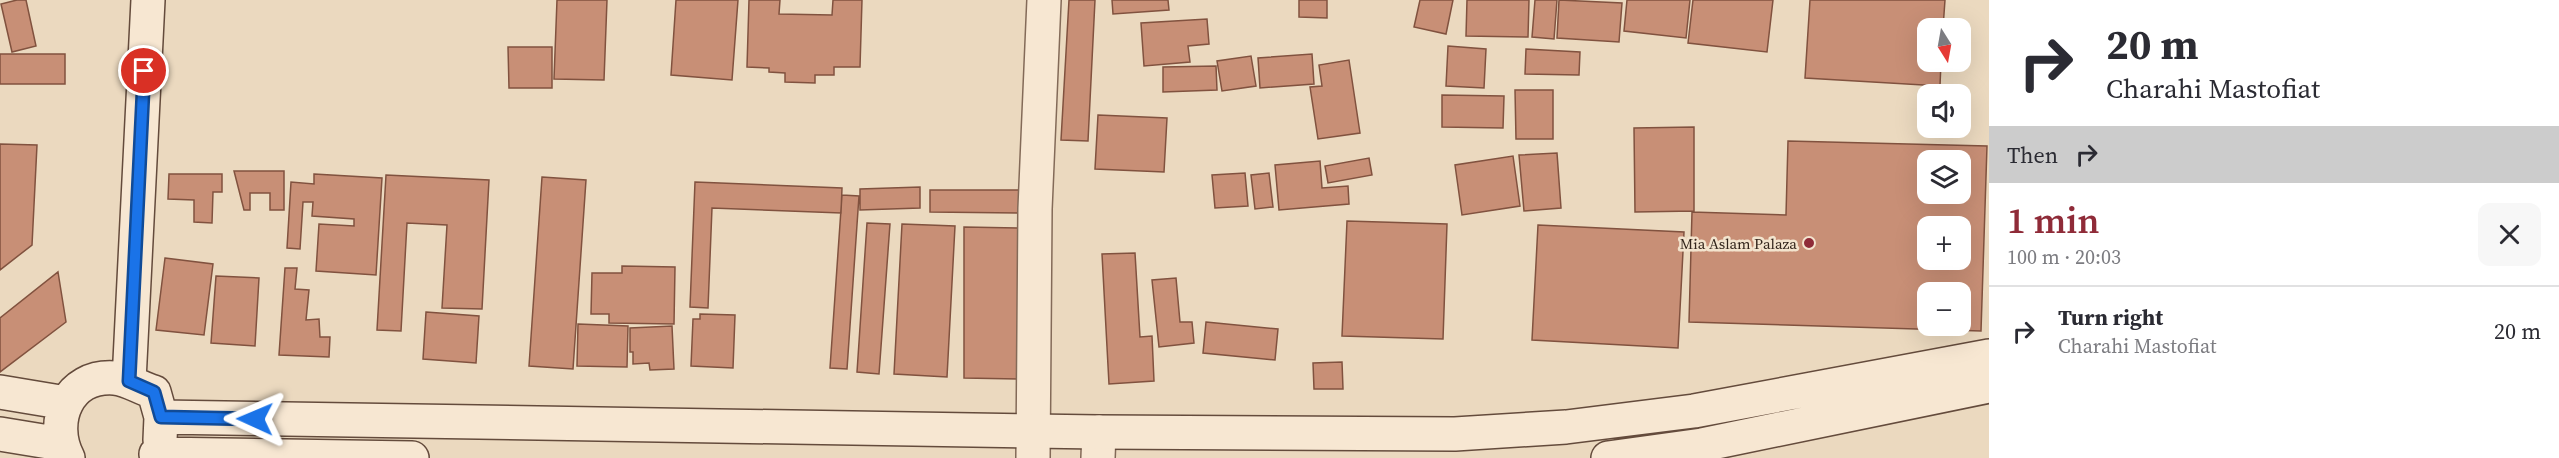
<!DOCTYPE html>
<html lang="en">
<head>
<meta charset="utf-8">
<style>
	:root { --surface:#fff; --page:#f7f7f7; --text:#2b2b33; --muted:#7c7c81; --line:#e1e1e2; --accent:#8f2b38 }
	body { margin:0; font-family:"Source Serif 4",serif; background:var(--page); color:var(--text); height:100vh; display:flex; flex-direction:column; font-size:22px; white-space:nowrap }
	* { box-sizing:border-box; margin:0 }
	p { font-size:20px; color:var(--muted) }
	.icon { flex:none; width:33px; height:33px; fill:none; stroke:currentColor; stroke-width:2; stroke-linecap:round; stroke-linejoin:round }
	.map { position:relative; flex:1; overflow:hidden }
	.details { display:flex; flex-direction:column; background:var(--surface); width:570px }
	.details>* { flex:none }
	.hud { background:#fff; color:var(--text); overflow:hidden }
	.needle { width:39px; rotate:169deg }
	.fabs { position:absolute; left:1917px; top:18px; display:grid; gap:12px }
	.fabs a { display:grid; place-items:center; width:54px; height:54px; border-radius:12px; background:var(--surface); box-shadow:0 6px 24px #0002; font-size:30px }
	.pin { position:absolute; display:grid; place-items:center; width:51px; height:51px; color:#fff; margin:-26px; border:3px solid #fff; border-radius:50%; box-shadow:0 2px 6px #0007 }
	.me { position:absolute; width:66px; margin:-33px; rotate:271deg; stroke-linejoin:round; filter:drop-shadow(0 0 4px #0008) }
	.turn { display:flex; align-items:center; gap:21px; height:126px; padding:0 18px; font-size:27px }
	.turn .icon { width:78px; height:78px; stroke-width:2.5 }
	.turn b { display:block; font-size:42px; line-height:51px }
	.then { display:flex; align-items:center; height:57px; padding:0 18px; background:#0003; gap:12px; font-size:22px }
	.round { display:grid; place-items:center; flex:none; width:63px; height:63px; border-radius:12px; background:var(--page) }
	.head { display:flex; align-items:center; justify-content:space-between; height:102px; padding:0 18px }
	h1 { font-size:36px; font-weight:600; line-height:45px; color:var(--accent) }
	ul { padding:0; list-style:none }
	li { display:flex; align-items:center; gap:18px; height:90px; padding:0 18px; border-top:2px solid var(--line) }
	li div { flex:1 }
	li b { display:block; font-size:22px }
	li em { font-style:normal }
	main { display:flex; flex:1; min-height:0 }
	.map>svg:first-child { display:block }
	.building { fill:#c88f76; stroke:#81523f; stroke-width:1.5; fill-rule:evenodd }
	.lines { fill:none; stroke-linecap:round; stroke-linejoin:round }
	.street-casing { stroke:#836a58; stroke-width:36 }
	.secondary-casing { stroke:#644b3c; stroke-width:36 }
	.street { stroke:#f7e7d2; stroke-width:33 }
	.secondary { stroke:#f7e7d2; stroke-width:33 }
	.route-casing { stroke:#114b97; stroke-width:15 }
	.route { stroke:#1a73e8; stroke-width:10 }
	.poi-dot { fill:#8f2b38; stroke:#f3e4ce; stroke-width:2 }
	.labels { text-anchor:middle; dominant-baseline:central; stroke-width:5; stroke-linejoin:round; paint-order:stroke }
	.poi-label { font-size:15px; fill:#33251c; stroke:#f3e4ce; text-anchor:end }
</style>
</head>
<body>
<main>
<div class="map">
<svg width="1989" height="458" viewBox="0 0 1989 458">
	<rect width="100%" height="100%" fill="#ebd9bf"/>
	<!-- building -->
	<path class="building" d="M 17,0 L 26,0 L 36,46 L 12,52 L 1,4 Z
		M 557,0 L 607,0 L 604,80 L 554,79 Z
		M 676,0 L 738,0 L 732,80 L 671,75 Z
		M 749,0 L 780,0 L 779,14 L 832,15 L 833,0 L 862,0 L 860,67 L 834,67 L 834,75 L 815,75 L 815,83 L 785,82 L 785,73 L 769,72 L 769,68 L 747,67 Z
		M 1069,0 L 1095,0 L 1088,141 L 1061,140 Z
		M 1112,0 L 1168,0 L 1169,10 L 1113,14 Z
		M 1299,0 L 1327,0 L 1327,18 L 1299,17 Z
		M 1420,0 L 1453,0 L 1446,34 L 1414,27 Z
		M 1467,0 L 1529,0 L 1528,37 L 1466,36 Z
		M 1535,0 L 1557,0 L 1554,39 L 1532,37 Z
		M 1559,0 L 1622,3 L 1619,42 L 1557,38 Z
		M 1627,0 L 1690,0 L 1686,38 L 1624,31 Z
		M 1693,0 L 1773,0 L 1767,52 L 1688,43 Z
		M 1810,0 L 1945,0 L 1943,28 L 1928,28 L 1928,62 L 1941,62 L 1940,86 L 1805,78 Z
		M 1207,19 L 1209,44 L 1188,46 L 1190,62 L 1144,66 L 1141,23 Z
		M 1448,46 L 1486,49 L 1484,88 L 1446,86 Z
		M 508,47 L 552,47 L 552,88 L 509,88 Z
		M 1526,49 L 1580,52 L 1579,75 L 1525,74 Z
		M 0,54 L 65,54 L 65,84 L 0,84 Z
		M 1312,54 L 1314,84 L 1260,88 L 1258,58 Z
		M 1251,56 L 1256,86 L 1222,91 L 1217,61 Z
		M 1349,60 L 1360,133 L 1318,139 L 1310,87 L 1322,86 L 1319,65 Z
		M 1216,66 L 1217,90 L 1163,92 L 1163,67 Z
		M 1515,90 L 1553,90 L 1553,139 L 1516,139 Z
		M 1442,95 L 1504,96 L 1503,128 L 1442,127 Z
		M 1098,115 L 1167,118 L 1164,172 L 1095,169 Z
		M 1694,127 L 1694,211 L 1635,212 L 1634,128 Z
		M 1788,141 L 1987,146 L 1981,331 L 1689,322 L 1692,212 L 1786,215 ZM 1928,160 L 1960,160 L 1960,194 L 1928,194 ZM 1928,226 L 1960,226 L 1960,260 L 1928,260 ZM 1928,292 L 1960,292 L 1960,326 L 1928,326 Z
		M 0,144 L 37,145 L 32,245 L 0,270 Z
		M 1557,153 L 1561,208 L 1524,211 L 1519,155 Z
		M 1513,156 L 1520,206 L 1462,215 L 1455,165 Z
		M 1369,158 L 1372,175 L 1328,183 L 1325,166 Z
		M 1320,161 L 1322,188 L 1348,186 L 1349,204 L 1279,210 L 1275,165 Z
		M 234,171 L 284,171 L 284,210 L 270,210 L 270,193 L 250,193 L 250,210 L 244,210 Z
		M 1245,173 L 1248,206 L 1215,208 L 1212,175 Z
		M 1269,173 L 1273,207 L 1255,209 L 1251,175 Z
		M 169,174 L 222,174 L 222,192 L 213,192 L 212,223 L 194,222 L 194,200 L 168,199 Z
		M 314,174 L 382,178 L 376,275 L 316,271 L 319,224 L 354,226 L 354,219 L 312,216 L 313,202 L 303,202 L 300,249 L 287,248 L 291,182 L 314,184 Z
		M 386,175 L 489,180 L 482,309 L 442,308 L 447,225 L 407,223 L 401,331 L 377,330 Z
		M 542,177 L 586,180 L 573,369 L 529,366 Z
		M 695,182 L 842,188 L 841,213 L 712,208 L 708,308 L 690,307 Z
		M 920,187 L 920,208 L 860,210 L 860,189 Z
		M 930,190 L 1022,190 L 1022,213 L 930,212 Z
		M 842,195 L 859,196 L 847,369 L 830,368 Z
		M 1347,221 L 1447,224 L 1443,339 L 1342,336 Z
		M 867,223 L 890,224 L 879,374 L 857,372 Z
		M 902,224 L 955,226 L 947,377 L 894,374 Z
		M 1538,225 L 1684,232 L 1678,348 L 1532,340 Z
		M 964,227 L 1021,228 L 1021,379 L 964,378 Z
		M 1135,253 L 1140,337 L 1152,336 L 1154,381 L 1109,384 L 1102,254 Z
		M 165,258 L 213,264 L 204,335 L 156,330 Z
		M 622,266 L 675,267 L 674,324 L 609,323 L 609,314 L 591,314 L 592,273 L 622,273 Z
		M 285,268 L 297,268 L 295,289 L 309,290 L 306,320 L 319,319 L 320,337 L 330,337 L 329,357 L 279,355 Z
		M 58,272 L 66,322 L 0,372 L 0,318 Z
		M 216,276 L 259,278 L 255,346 L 211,343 Z
		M 1176,278 L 1180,322 L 1192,322 L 1194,343 L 1159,347 L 1152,280 Z
		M 426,312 L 479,316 L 476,363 L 423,359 Z
		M 700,314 L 735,315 L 733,368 L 691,366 L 693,319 L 700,319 Z
		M 1206,322 L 1278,329 L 1275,360 L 1203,353 Z
		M 578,324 L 628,326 L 627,367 L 577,366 Z
		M 672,326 L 674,369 L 650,370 L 649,363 L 633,364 L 633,352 L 630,352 L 630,328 Z
		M 1342,362 L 1343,389 L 1314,389 L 1313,363 Z"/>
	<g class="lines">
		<!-- street casing -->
		<g class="street-casing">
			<path id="street" d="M 1033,458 L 1035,209 L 1044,0
				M 1098,458 L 1099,432"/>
		</g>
		<!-- secondary casing -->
		<g class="secondary-casing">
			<path id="secondary" d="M 129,381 L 148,0
				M 0,392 L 66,403
				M 161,417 L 1099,432 L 1455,434 L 1566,427 L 1694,411 L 1989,356
				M 0,434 L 61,444
				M 156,454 L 412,458
				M 68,458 C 49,421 68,375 114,378 C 128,379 140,388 154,392 L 161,417 L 160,440
				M 1608,458 L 1702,445 L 1989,386"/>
		</g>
		<!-- street -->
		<use href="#street" class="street"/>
		<!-- secondary -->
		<use href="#secondary" class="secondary"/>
	</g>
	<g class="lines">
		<!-- route casing -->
		<g class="route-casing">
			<path id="route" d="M 144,71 L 129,381 L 154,392 L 161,417 L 255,419"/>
		</g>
		<!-- route -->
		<use href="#route" class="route"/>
	</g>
	<!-- markers -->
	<circle class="poi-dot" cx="1809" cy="243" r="6"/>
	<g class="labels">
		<!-- poi labels -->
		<g class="poi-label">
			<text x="1797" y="243">Mia Aslam Palaza</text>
		</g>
	</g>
</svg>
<div class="fabs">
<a><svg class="needle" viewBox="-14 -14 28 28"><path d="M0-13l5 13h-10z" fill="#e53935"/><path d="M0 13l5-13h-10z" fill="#7c7c81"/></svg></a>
<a><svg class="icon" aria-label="sound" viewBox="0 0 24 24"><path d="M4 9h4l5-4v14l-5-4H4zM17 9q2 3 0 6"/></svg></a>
<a><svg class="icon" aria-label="layers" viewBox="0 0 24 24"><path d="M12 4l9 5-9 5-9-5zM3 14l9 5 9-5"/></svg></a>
<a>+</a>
<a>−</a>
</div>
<div class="pin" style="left:144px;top:71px;background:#d93025"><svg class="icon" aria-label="arrive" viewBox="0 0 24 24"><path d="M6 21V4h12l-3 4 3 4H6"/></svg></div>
<svg class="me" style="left:255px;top:419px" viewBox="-20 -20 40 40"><path d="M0-17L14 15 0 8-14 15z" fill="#1a73e8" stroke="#fff" stroke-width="4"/></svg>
</div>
<section class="details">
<div class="hud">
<div class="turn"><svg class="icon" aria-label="right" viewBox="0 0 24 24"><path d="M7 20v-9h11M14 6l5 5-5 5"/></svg><div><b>20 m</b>Charahi Mastofiat</div></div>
<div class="then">Then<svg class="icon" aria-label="right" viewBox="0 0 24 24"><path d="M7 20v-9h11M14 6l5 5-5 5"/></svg></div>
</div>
<div class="head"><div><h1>1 min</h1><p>100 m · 20:03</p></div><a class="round"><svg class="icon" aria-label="close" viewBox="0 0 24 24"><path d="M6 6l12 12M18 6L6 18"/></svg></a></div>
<ul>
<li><svg class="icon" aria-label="right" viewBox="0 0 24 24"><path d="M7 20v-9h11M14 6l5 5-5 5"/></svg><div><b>Turn right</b><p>Charahi Mastofiat</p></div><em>20 m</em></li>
</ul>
</section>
</main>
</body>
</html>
